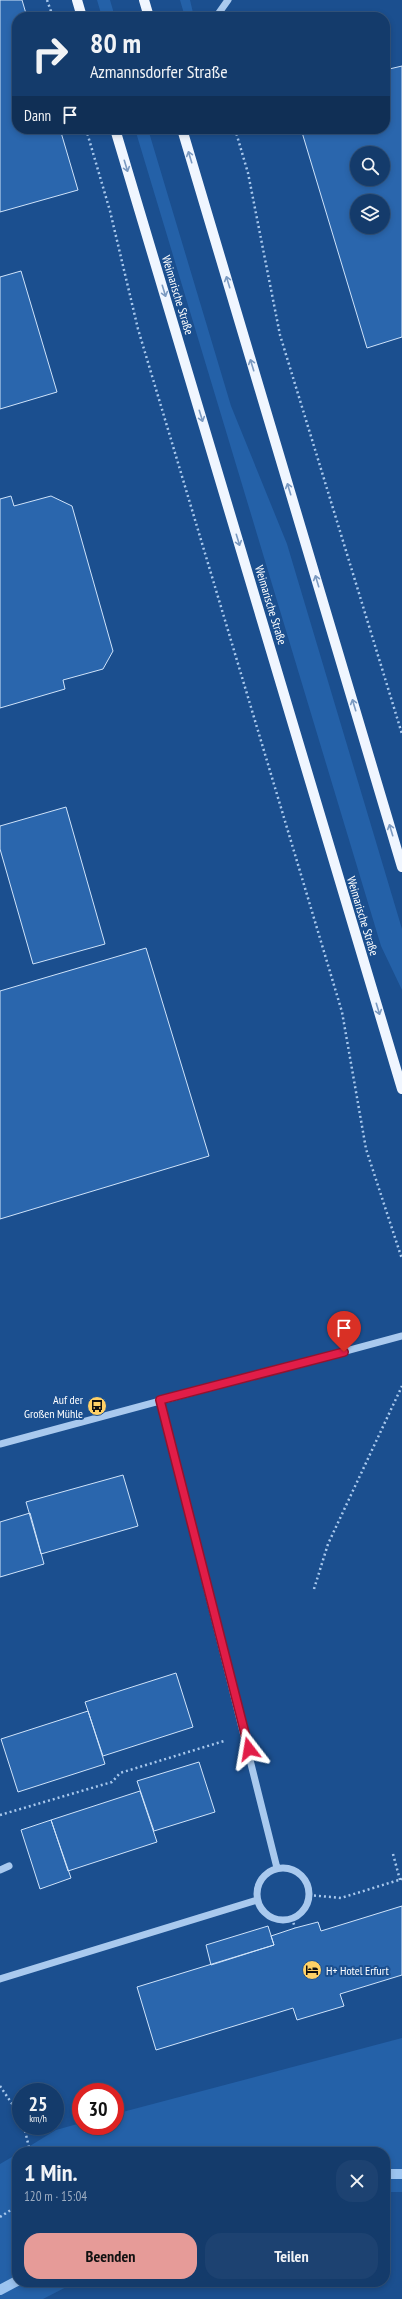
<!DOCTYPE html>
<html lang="de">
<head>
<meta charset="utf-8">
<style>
	:root { --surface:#143b6b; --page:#1d4271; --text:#f1f3f6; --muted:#9dadc1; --line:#33557e; --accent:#e69b98 }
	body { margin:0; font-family:"PT Sans Narrow",sans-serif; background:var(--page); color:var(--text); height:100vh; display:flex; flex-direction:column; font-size:15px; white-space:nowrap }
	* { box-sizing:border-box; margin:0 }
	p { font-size:13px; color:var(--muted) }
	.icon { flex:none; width:22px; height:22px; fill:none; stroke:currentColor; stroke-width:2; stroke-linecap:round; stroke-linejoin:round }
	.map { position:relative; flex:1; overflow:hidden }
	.panel { position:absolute; left:12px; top:2147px; width:378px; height:140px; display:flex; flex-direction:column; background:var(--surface); border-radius:16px; box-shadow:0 2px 6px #0003,0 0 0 1px var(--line) }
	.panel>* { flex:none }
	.hud { position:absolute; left:12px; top:12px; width:378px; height:122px; border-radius:16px; box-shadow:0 2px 6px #0003,0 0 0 1px var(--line); background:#143b6b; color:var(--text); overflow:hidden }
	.fabs { position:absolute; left:350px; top:146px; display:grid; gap:8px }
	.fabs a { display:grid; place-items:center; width:40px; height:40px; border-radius:50%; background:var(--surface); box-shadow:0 2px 6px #0003,0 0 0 1px var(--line); font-size:20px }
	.speed { position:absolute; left:12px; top:2083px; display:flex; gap:8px; font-size:20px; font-weight:700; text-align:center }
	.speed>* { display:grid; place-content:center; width:52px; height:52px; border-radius:50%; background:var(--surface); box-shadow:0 2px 6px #0003,0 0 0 1px var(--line); line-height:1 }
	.speed small { font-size:10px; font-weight:400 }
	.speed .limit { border:6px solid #d22; background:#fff; color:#111 }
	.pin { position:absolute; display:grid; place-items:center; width:34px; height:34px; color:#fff; margin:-41px -17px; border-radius:50% 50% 50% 0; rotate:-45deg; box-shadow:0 0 4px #0007 }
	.pin .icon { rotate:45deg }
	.me { position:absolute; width:44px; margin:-22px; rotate:346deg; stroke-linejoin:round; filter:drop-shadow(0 0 3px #0008) }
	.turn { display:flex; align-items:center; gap:14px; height:84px; padding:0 12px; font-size:18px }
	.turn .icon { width:52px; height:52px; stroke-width:2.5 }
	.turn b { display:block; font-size:28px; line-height:34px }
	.then { display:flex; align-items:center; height:38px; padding:0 12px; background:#0003; gap:8px; font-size:15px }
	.round { display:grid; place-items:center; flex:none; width:42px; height:42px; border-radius:16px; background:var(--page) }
	.overview { display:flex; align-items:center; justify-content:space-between; height:68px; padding:0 12px }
	h1 { font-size:24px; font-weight:700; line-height:30px }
	.button { display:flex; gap:8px; margin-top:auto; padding:8px 12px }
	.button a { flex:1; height:46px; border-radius:16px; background:var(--accent); color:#111; font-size:16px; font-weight:700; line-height:46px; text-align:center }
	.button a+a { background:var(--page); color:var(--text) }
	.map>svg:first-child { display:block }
	.green { fill:#2461a8 }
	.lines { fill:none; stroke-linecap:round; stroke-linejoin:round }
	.stream { stroke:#9cc4f0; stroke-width:10 }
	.building { fill:#2a66ad; stroke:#cfe3fa; fill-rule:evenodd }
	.path { stroke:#a9c9ee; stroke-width:2.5; stroke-dasharray:2 3; stroke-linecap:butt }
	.minor { stroke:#a9c9ee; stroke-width:7 }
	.major { stroke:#f0f6ff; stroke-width:10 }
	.oneway { stroke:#7b9ac1 }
	.route-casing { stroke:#92132f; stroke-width:10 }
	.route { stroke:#e11d48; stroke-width:7 }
	.labels { text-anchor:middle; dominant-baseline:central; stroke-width:4; stroke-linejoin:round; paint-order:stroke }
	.street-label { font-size:12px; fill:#fff; stroke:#1b4f8f }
	.poi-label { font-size:12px; fill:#fff; stroke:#1b4f8f; text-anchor:end }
</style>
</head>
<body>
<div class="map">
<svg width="402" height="2299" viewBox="0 0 402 2299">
	<rect width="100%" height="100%" fill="#1b4f8f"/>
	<!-- green -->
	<path class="green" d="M 97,0 L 110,0 L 115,17 L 102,17 Z
		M 180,0 L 190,0 L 194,17 L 185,17 Z
		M 135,129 L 148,129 L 231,406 L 287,544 L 402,929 L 402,990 L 381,946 Z
		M 402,2038 L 402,2192 L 385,2192 L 385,2152 L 20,2152 L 56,2130 L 81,2123 L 81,2126 L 115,2126 L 115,2114 Z
		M 17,2154 L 17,2282 L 76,2282 L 43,2299 L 0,2299 L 0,2164 Z"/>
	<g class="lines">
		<!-- stream -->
		<path class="stream" d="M 385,2174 L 402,2174
			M 0,2290 L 17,2281"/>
	</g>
	<!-- building -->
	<path class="building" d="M 0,0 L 22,0 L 27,17 L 17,17 L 17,129 L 60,129 L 78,190 L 0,212 Z
		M 402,66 L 402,337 L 367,348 L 301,129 L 385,129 L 385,70 ZM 357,153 L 383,153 L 383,179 L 357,179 ZM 357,201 L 383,201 L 383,227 L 357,227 Z
		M 21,271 L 57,392 L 0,409 L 0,277 Z
		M 11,496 L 14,506 L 51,496 L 72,506 L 113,651 L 103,669 L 63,680 L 65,689 L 0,708 L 0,499 Z
		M 66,807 L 105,944 L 33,964 L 0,849 L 0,826 Z
		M 146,948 L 209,1156 L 0,1219 L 0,991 Z
		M 123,1475 L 138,1526 L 41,1554 L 26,1502 Z
		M 30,1513 L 44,1564 L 0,1577 L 0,1522 Z
		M 176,1673 L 193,1727 L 103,1756 L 85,1702 Z
		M 88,1711 L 105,1764 L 18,1792 L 1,1739 Z
		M 199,1762 L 215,1812 L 154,1831 L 137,1781 Z
		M 140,1791 L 157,1842 L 68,1871 L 51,1820 Z
		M 51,1820 L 71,1878 L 40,1889 L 21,1830 Z
		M 402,1906 L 402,1975 L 340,1994 L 344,2006 L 297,2020 L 293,2008 L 156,2050 L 137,1987 L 274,1945 L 271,1936 L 295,1928 L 318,1922 L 321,1931 Z
		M 268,1926 L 274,1945 L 211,1965 L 206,1945 Z"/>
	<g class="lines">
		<!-- path -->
		<path class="path" d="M 47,0 L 53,17
			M 86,129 L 110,211 L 138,329 L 342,1012 L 366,1149 L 402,1259
			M 235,129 L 248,173 L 280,335 L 402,734
			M 314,1589 L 328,1544 L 402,1386
			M 0,1815 L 112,1782 L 120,1773 L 224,1741
			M 393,1854 L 400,1880
			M 309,1895 L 341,1898 L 402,1879
			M 292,1918 L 295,1928
			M 0,2086 L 21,2117
			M 24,2126 L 30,2152
			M 0,2217 L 17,2206"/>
		<!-- minor -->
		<path class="minor" d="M 216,17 L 228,0
			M 160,1400 L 277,1868
			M 0,1444 L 402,1336
			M257 1894a26 26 0 1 1 52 0a26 26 0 1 1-52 0Z
			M 0,1870 L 9,1866
			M 0,1979 L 257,1900"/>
		<!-- major -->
		<path class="major" d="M 77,0 L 82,17
			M 144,0 L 149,17
			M 115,129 L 402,1089
			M 182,129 L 402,867"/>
	</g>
	<!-- one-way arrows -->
	<defs><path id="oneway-shaft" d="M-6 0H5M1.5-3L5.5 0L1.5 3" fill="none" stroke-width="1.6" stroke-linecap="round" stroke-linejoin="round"/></defs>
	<g class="oneway">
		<use href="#oneway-shaft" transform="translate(190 157) rotate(-107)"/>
		<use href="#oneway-shaft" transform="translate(126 166) rotate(73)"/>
		<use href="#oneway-shaft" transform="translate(228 282) rotate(-107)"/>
		<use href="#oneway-shaft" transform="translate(164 291) rotate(73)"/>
		<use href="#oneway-shaft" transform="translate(252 365) rotate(-107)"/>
		<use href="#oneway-shaft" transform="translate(201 416) rotate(73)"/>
		<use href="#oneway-shaft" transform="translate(289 489) rotate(-107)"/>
		<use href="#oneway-shaft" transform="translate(238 540) rotate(73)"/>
		<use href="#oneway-shaft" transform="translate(317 581) rotate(-107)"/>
		<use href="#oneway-shaft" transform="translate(354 705) rotate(-107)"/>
		<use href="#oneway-shaft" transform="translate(391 830) rotate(-107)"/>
		<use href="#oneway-shaft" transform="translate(378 1009) rotate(73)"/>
	</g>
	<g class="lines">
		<!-- route casing -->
		<g class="route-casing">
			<path id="route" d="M 249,1749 L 160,1400 L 344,1352"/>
		</g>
		<!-- route -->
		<use href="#route" class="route"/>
	</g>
	<!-- icons -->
	<defs>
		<g id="bus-disc" transform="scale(1)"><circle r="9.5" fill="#ffd166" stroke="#1b4f8f"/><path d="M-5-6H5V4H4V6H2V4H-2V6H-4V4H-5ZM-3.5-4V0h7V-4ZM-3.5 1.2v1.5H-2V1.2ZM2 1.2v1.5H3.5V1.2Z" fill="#111"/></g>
		<g id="hotel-disc" transform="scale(1)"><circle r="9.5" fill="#ffd166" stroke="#1b4f8f"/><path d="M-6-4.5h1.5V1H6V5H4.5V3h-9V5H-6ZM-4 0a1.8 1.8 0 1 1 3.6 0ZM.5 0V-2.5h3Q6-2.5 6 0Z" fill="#111"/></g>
	</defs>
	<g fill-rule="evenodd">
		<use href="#bus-disc" x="97" y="1406"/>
		<use href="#hotel-disc" x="312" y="1970"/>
	</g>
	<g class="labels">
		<!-- street labels -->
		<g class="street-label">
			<text transform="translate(178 295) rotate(73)">Weimarische Straße</text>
			<text transform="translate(271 605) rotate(73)">Weimarische Straße</text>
			<text transform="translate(363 916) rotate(73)">Weimarische Straße</text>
		</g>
		<!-- poi labels -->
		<g class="poi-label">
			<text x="83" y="1399">Auf der<tspan x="83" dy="14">Großen Mühle</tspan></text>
			<text x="326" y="1970" text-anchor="start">H+ Hotel Erfurt</text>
		</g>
	</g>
</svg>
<div class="fabs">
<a><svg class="icon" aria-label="search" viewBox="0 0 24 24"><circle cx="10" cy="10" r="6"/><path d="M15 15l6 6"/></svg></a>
<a><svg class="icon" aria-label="layers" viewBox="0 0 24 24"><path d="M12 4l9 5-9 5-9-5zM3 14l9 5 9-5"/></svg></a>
</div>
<div class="speed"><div>25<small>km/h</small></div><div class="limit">30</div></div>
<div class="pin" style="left:344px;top:1352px;background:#d93025"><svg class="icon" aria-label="arrive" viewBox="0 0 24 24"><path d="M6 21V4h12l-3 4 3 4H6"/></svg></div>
<svg class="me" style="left:249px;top:1749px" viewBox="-20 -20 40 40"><path d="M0-17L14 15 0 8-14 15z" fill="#e11d48" stroke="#fff" stroke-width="4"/></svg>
<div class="hud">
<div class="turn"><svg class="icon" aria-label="right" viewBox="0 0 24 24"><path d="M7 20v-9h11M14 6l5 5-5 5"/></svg><div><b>80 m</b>Azmannsdorfer Straße</div></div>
<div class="then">Dann<svg class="icon" aria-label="arrive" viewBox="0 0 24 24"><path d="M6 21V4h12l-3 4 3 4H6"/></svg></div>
</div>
<section class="panel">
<div class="overview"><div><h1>1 Min.</h1><p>120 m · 15:04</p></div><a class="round"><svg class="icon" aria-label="close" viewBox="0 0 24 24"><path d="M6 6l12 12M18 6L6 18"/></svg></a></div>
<div class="button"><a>Beenden</a><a>Teilen</a></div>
</section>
</div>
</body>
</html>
